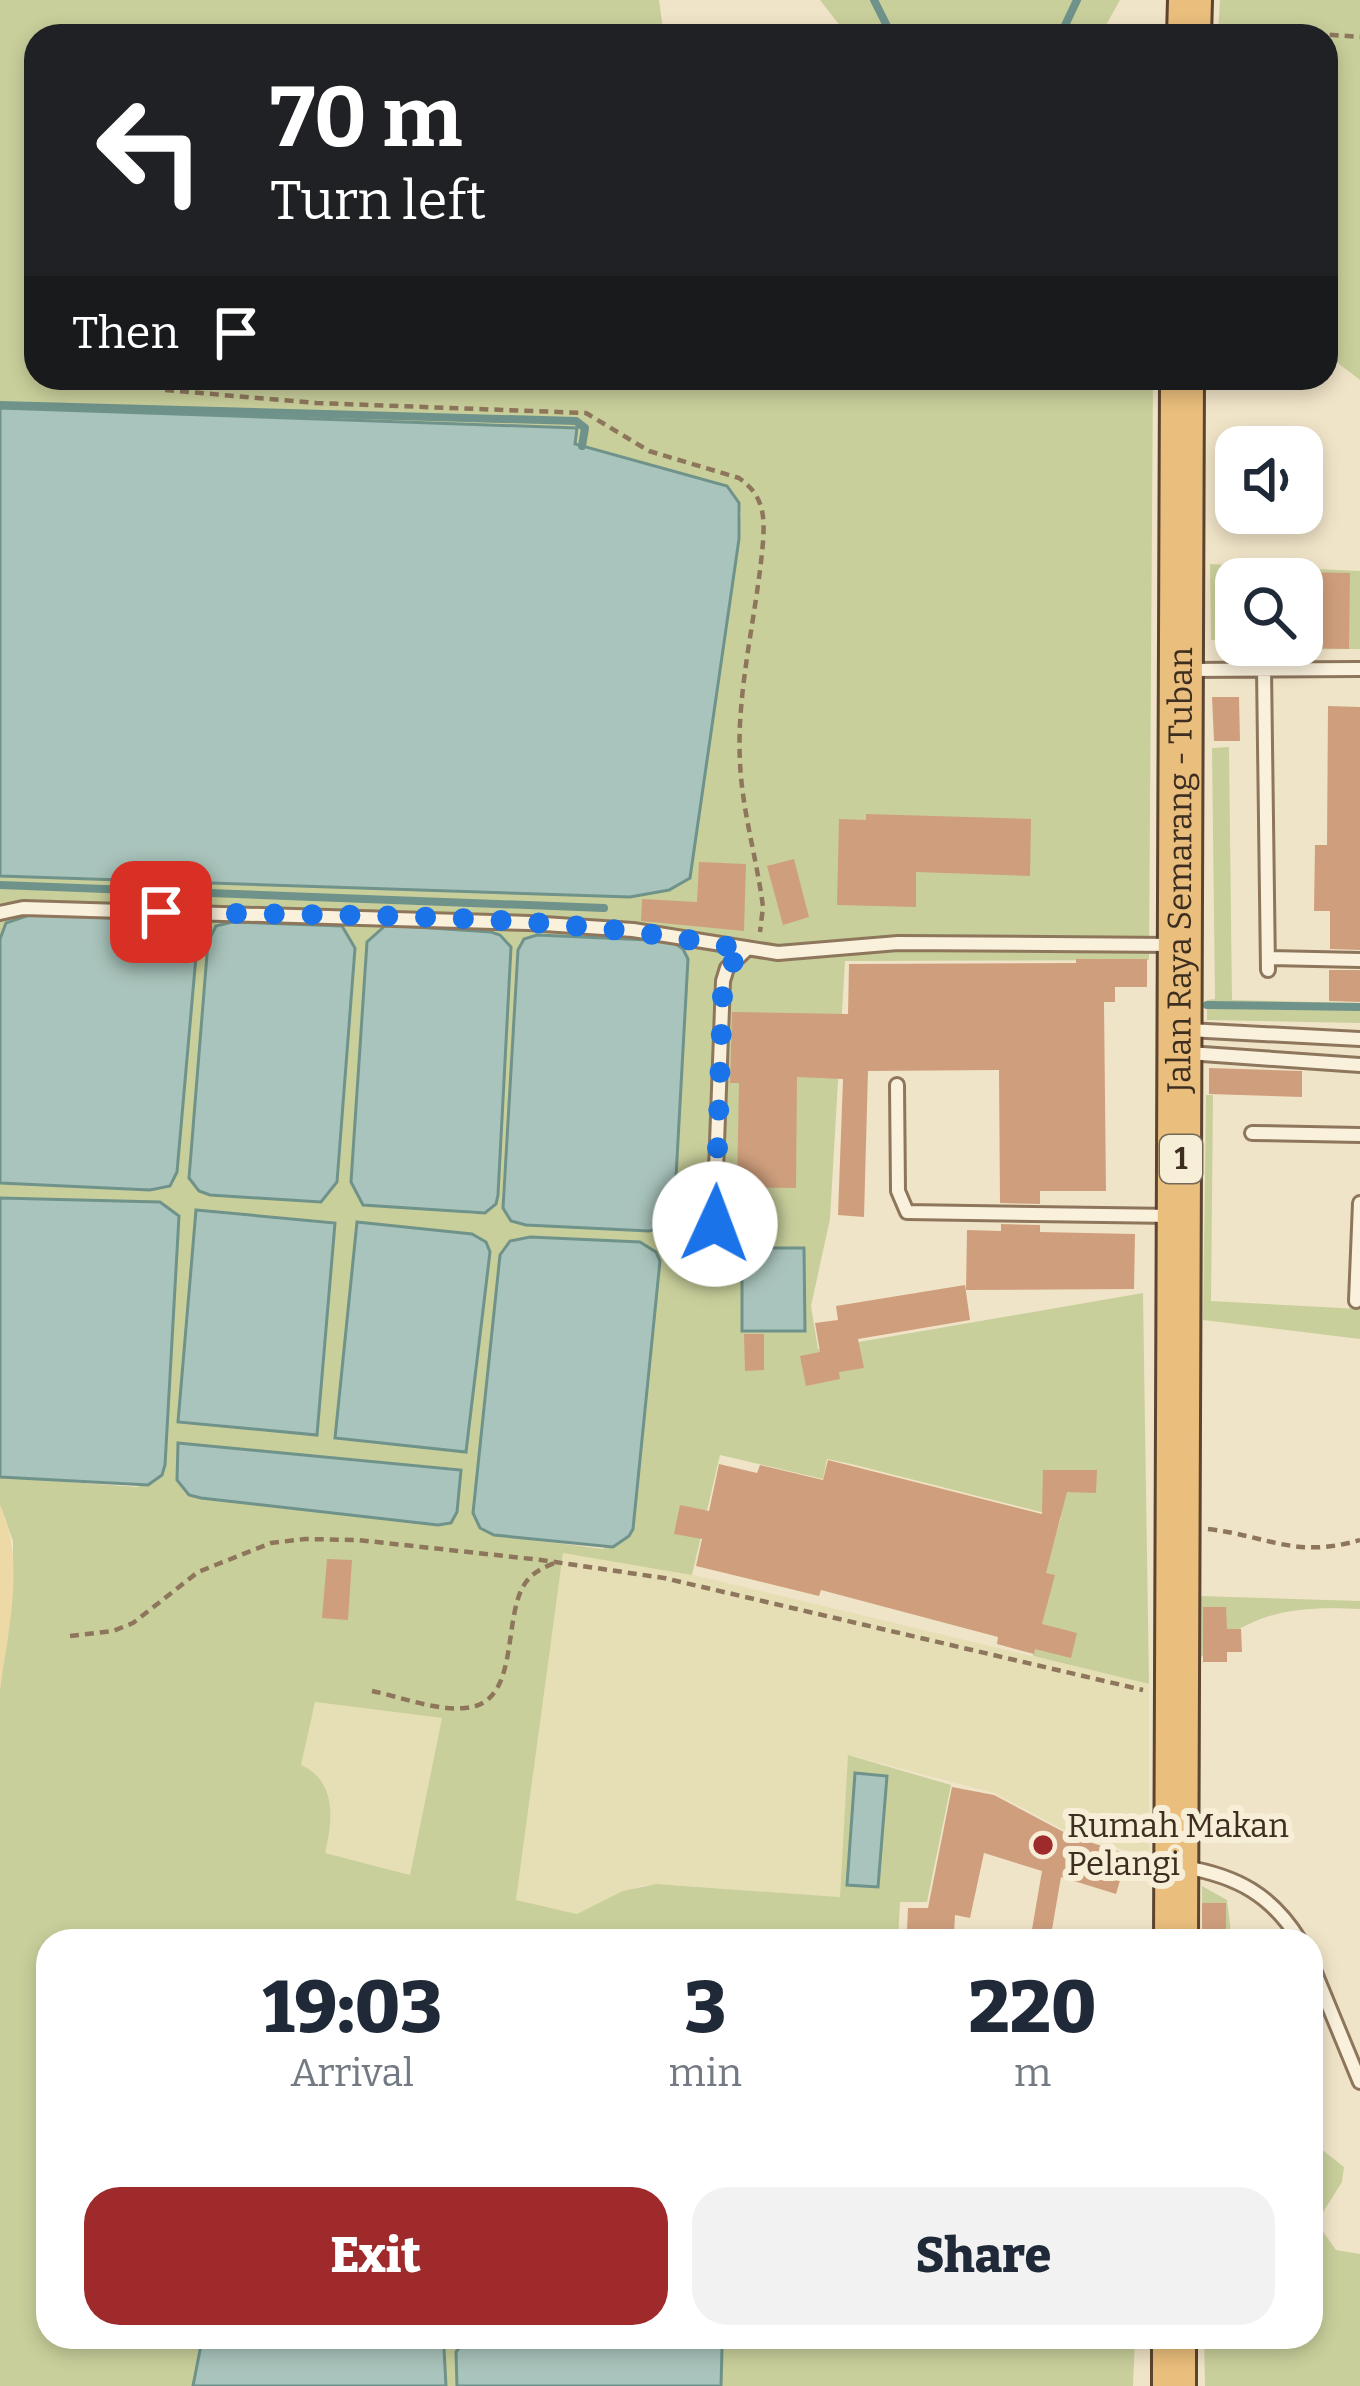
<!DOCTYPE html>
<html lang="en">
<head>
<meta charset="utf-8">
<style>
	:root { --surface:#fff; --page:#f2f2f3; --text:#1f2937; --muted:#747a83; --accent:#9e2a2b }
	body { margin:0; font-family:Bitter,serif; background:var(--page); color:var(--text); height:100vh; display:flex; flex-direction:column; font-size:45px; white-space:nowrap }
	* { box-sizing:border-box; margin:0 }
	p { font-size:39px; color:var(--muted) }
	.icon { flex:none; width:66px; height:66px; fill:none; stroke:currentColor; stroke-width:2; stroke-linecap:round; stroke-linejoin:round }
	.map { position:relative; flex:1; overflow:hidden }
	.side { position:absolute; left:36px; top:1929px; width:1287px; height:420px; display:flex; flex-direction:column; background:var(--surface); border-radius:36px; box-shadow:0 6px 18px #0003 }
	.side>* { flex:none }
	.hud { position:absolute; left:24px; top:24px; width:1314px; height:366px; border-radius:36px; box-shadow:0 6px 18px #0003; background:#202124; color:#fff; overflow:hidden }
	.controls { position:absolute; left:1215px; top:426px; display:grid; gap:24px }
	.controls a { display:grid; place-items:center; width:108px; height:108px; border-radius:24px; background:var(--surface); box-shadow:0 6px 18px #0003; font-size:60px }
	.pin { position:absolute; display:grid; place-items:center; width:102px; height:102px; color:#fff; margin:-51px; border-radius:24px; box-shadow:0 6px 18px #0006 }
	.me { position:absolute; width:132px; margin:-66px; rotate:2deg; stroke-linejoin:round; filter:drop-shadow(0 0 9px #0008) }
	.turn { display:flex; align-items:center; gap:42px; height:252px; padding:0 48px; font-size:54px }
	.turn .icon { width:156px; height:156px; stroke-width:2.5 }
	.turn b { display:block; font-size:84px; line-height:102px }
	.then { display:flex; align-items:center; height:114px; padding:0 48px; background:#0003; gap:24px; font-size:45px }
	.eta { display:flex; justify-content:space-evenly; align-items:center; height:204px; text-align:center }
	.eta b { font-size:72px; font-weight:800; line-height:84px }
	.cta { display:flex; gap:24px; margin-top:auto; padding:24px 48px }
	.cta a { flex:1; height:138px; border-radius:36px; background:var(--accent); color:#fff; font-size:48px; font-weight:800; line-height:138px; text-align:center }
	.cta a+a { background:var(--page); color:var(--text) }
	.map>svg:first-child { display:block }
	.farmland { fill:#e6deb5 }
	.green { fill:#c9cf9b; fill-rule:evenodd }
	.sand { fill:#ecd9a5 }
	.water { fill:#a9c4bc; stroke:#6f938a; stroke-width:3 }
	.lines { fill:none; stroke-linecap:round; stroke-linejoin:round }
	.stream { stroke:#6f938a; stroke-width:8 }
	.building { fill:#cf9f7d }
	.service-casing { stroke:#8d765c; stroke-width:18 }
	.trunk-casing { stroke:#5b4430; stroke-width:48 }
	.path { stroke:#8d765c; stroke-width:4.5; stroke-dasharray:9 6; stroke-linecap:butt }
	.service { stroke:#faf1dc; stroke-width:12 }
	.trunk { stroke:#eabe7c; stroke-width:42 }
	.route { stroke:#1a73e8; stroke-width:21; stroke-dasharray:0 37.8 }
	.poi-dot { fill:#9e2a2b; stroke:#f7eed8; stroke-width:4.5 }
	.labels { text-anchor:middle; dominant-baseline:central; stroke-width:12; stroke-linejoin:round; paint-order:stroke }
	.shield { fill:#f7eed8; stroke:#756857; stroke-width:3 }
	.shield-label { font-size:30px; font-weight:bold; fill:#3d2e20 }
	.street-label { font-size:33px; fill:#3d2e20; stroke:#f7eed8 }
	.poi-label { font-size:33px; fill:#3d2e20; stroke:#f7eed8; text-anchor:start }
</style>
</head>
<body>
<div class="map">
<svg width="1360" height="2386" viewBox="0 0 1360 2386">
	<rect width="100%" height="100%" fill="#f0e4c8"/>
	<!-- farmland -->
	<path class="farmland" d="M 563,1553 L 656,1566 L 1149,1684 L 1149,1857 L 1074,1835 L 994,1793 L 849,1755 L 841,1897 L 656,1884 L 640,1886 L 577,1914 L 516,1900 Z
		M 314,1702 L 442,1718 L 410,1875 L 325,1853 L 330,1802 L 301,1765 Z"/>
	<!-- green -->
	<path class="green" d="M 0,0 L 659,0 L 664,36 L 36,36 L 36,378 L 1153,378 L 1149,960 L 845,961 L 830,1219 L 811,1306 L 818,1349 L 1143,1293 L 1149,1684 L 1033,1656 L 1042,1582 L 1061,1517 L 851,1464 L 827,1459 L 823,1479 L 720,1455 L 692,1575 L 563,1553 L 516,1900 L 577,1914 L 623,1891 L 656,1884 L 840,1897 L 848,1755 L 951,1785 L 927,1902 L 900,1902 L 898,1941 L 48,1941 L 48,2337 L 218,2337 L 201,2345 L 193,2386 L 0,2386 L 0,1690 L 13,1564 L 13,1541 L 0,1505 L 0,1477 L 138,1487 L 160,1202 L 0,1198 L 0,1183 L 150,1190 L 170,1186 L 14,917 L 6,922 L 0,939 L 0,876 L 630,897 L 685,882 L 692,871 L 741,513 L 713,481 L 575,444 L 576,428 L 0,408 ZM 386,925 L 491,932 L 511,947 L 498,1195 C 494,1211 486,1213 471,1214 L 351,1182 L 367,942 ZM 521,944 L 688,959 L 671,1222 L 649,1231 L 518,1224 L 502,1199 ZM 530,1237 L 640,1242 L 604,1549 L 494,1535 L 480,1528 L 473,1513 L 500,1255 L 518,1238 ZM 490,1252 L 466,1451 L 335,1437 ZM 742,1291 L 804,1331 L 742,1331 ZM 178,1444 L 460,1470 L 457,1512 L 445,1525 L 438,1525 L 201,1498 L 189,1495 L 177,1480 ZM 315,1702 L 442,1718 L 410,1875 L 325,1853 C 333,1821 337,1781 301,1765 ZM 855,1774 L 886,1777 L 877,1887 L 847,1884 Z
		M 820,0 L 1120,0 L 1100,36 L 848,36 Z
		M 1220,0 L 1360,0 L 1360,380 L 1326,354 L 1326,36 L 1218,36 Z
		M 1210,564 L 1360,571 L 1360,649 L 1225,650 L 1224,640 L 1211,640 ZM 1236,579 L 1302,579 L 1302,645 L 1236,645 Z
		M 1229,747 L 1232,1000 L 1360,1003 L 1360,1023 L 1207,1020 L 1207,1000 L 1215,999 L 1212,748 Z
		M 1206,1095 L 1213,1095 L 1211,1301 L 1360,1309 L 1360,1339 L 1203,1320 Z
		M 1201,1596 L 1360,1601 L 1360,1609 C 1292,1606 1253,1611 1201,1657 Z
		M 1202,1886 L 1227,1900 L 1232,1941 L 1202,1941 Z
		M 1311,2141 L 1344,2167 L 1342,2182 L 1320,2217 L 1322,2230 L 1336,2250 L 1360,2254 L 1360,2386 L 1205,2386 L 1204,2337 L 1311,2337 Z
		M 439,2337 L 467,2337 L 456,2352 L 457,2386 L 446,2386 L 444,2349 Z
		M 718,2337 L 1135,2337 L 1133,2386 L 721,2386 L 722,2349 Z"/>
	<!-- sand -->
	<path class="sand" d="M 0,1505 C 26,1562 8,1630 0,1690 Z"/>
	<!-- water -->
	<path class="water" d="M 0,408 L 577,428 L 575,444 L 727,486 L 739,503 L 739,539 L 690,878 L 669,890 L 630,897 L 0,876 Z
		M 32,914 L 175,921 L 192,929 L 197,945 L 177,1172 L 170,1186 L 150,1190 L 0,1183 L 0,939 L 6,923 Z
		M 232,922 L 342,926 L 355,948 L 337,1182 L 321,1202 L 210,1195 L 199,1191 L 189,1178 L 208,942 L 216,926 Z
		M 386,925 L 491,932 L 500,935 L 511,947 L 498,1195 L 496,1204 L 485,1213 L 363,1205 L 351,1182 L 367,942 Z
		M 537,935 L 672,941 L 683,949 L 688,959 L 674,1213 L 665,1227 L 649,1231 L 526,1225 L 511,1221 L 503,1208 L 518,950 L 524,939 Z
		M 0,1198 L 160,1202 L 179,1216 L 165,1465 L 162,1475 L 148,1485 L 0,1477 Z
		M 196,1210 L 335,1223 L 317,1435 L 178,1422 Z
		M 357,1222 L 472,1234 L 486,1242 L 490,1252 L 466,1452 L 335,1438 Z
		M 530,1237 L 640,1242 L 656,1252 L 660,1261 L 633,1529 L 629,1536 L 613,1547 L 494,1535 L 480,1528 L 473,1513 L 500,1255 L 510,1241 Z
		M 742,1248 L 804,1248 L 805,1331 L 742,1331 Z
		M 178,1443 L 461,1470 L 457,1512 L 451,1523 L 438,1525 L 201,1498 L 189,1495 L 177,1480 Z
		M 855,1773 L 887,1776 L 878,1887 L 847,1885 Z
		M 218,2337 L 439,2337 L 444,2349 L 446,2386 L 193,2386 L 201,2345 Z
		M 467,2337 L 718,2337 L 722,2349 L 721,2386 L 457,2386 L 456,2352 Z"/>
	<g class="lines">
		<!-- stream -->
		<path class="stream" d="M 874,0 L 892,36
			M 1060,36 L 1077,0
			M 0,405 L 576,421 L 585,428 L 582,446
			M 0,885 L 604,908
			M 1207,1005 L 1360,1007"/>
	</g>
	<!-- building -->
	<path class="building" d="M 1302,572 L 1350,573 L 1349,649 L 1302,648 Z
		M 1212,697 L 1239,697 L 1240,741 L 1214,741 Z
		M 1328,706 L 1360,707 L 1360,950 L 1330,949 L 1330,911 L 1314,911 L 1315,845 L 1327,845 Z
		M 866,814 L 1031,819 L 1030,876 L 916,872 L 916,907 L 837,905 L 839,819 L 866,820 Z
		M 794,859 L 809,917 L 783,925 L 767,866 Z
		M 699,862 L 746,864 L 744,931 L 641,921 L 642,899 L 697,902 Z
		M 1076,959 L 1147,959 L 1147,987 L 1115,987 L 1115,1002 L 1104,1002 L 1106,1191 L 1040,1191 L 1040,1204 L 1000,1203 L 999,1070 L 868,1071 L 864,1217 L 838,1215 L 843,1079 L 797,1077 L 796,1188 L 737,1187 L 739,1083 L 730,1083 L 732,1012 L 848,1014 L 849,964 L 1076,963 Z
		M 1329,970 L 1360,970 L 1360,1002 L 1329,1001 Z
		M 1209,1068 L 1302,1071 L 1302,1097 L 1209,1094 Z
		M 1001,1224 L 1040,1225 L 1040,1232 L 1135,1234 L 1134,1289 L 966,1290 L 967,1230 L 1001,1231 Z
		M 965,1285 L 970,1320 L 858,1339 L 864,1368 L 839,1372 L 840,1379 L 806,1386 L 800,1356 L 820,1352 L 815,1323 L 838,1320 L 836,1306 Z
		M 744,1334 L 764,1334 L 764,1370 L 745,1371 Z
		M 828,1460 L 1042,1514 L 1043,1470 L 1097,1470 L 1096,1493 L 1067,1492 L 1046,1573 L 1055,1575 L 1042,1624 L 1077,1633 L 1071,1658 L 1035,1649 L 1034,1654 L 997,1644 L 998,1637 L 821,1590 L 819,1596 L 696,1566 L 702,1539 L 674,1534 L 680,1505 L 709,1511 L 719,1464 L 757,1473 L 760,1465 L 823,1480 Z
		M 327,1559 L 352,1560 L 348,1620 L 322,1618 Z
		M 1203,1607 L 1226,1607 L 1227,1629 L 1241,1629 L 1242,1652 L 1227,1652 L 1227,1662 L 1203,1662 Z
		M 952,1787 L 994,1795 L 1073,1837 L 1128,1854 L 1116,1894 L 1061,1877 L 1050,1941 L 1030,1941 L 1042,1871 L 984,1853 L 970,1918 L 955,1915 L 954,1933 L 907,1931 L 908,1908 L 928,1908 Z
		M 1202,1903 L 1226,1903 L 1226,1931 L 1202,1931 Z"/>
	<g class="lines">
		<!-- service casing -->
		<g class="service-casing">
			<path id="service" d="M 1264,669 L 1268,970
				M 1186,670 L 1360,669
				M 0,913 L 23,908 L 529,923 L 633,930 L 778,953 L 898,943 L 1174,945
				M 1268,958 L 1360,960
				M 1188,1030 L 1360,1039
				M 1188,1053 L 1360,1065
				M 897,1085 L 898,1191 L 907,1212 L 1173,1216
				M 1252,1133 L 1360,1135
				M 714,1224 L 723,981 L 727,968 L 746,950
				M 1356,1301 L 1360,1203
				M 1184,1867 C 1237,1876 1272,1895 1300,1941
				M 1311,1963 L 1360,2082"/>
		</g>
		<!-- trunk casing -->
		<g class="trunk-casing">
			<g id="trunk">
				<path d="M 1189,36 L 1190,0"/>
				<path id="s1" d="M 1176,1941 L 1182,378"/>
				<path d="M 1174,2386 L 1174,2337"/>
			</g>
		</g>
		<!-- path -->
		<path class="path" d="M 1225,27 L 1360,37
			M 165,390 L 316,403 L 586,413 L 649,451 L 739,478 C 763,495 765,514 763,542 C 757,614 736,691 740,762 C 742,811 757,859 763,907 L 760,932
			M 1208,1529 C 1268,1536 1295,1559 1360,1540
			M 70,1636 L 113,1631 L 133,1623 L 198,1572 L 271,1543 L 305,1539 L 358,1540 L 541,1560 L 664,1578 L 1143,1690
			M 372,1691 C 401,1697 436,1711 465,1708 C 522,1704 501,1616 526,1582 C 534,1571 545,1567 557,1562"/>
		<!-- service -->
		<use href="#service" class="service"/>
		<!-- trunk -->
		<use href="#trunk" class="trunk"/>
	</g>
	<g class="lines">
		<!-- route -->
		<path class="route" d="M 161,912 C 355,917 554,911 746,950 L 727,968 L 723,981 L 715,1224"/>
	</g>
	<!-- markers -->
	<circle class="poi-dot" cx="1043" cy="1845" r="12"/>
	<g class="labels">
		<!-- shield labels -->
		<rect class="shield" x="1160" y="1135" width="42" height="48" rx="9"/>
		<g class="shield-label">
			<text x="1181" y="1159">1</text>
		</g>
		<!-- street labels -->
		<g class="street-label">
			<text stroke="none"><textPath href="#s1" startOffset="1071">Jalan Raya Semarang - Tuban</textPath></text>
		</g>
		<!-- poi labels -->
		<g class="poi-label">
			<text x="1067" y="1826">Rumah Makan<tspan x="1067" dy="38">Pelangi</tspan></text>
		</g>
	</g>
</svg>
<div class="controls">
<a><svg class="icon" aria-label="sound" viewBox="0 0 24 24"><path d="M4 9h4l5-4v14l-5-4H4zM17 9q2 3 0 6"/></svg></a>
<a><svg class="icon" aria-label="search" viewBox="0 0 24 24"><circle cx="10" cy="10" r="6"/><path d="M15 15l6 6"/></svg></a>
</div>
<div class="pin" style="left:161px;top:912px;background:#d93025"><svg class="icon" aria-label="arrive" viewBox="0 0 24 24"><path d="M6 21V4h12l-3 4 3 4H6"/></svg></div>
<svg class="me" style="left:715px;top:1224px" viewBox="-20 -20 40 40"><circle r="19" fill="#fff"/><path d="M0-13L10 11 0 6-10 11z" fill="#1a73e8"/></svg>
<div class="hud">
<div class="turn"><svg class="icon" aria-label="left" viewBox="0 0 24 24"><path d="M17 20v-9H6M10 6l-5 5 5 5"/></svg><div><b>70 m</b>Turn left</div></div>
<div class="then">Then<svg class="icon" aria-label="arrive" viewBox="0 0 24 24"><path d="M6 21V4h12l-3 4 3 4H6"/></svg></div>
</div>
<section class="side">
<div class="eta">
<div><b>19:03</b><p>Arrival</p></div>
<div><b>3</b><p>min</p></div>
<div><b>220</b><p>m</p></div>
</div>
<div class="cta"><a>Exit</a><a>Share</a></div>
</section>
</div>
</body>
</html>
